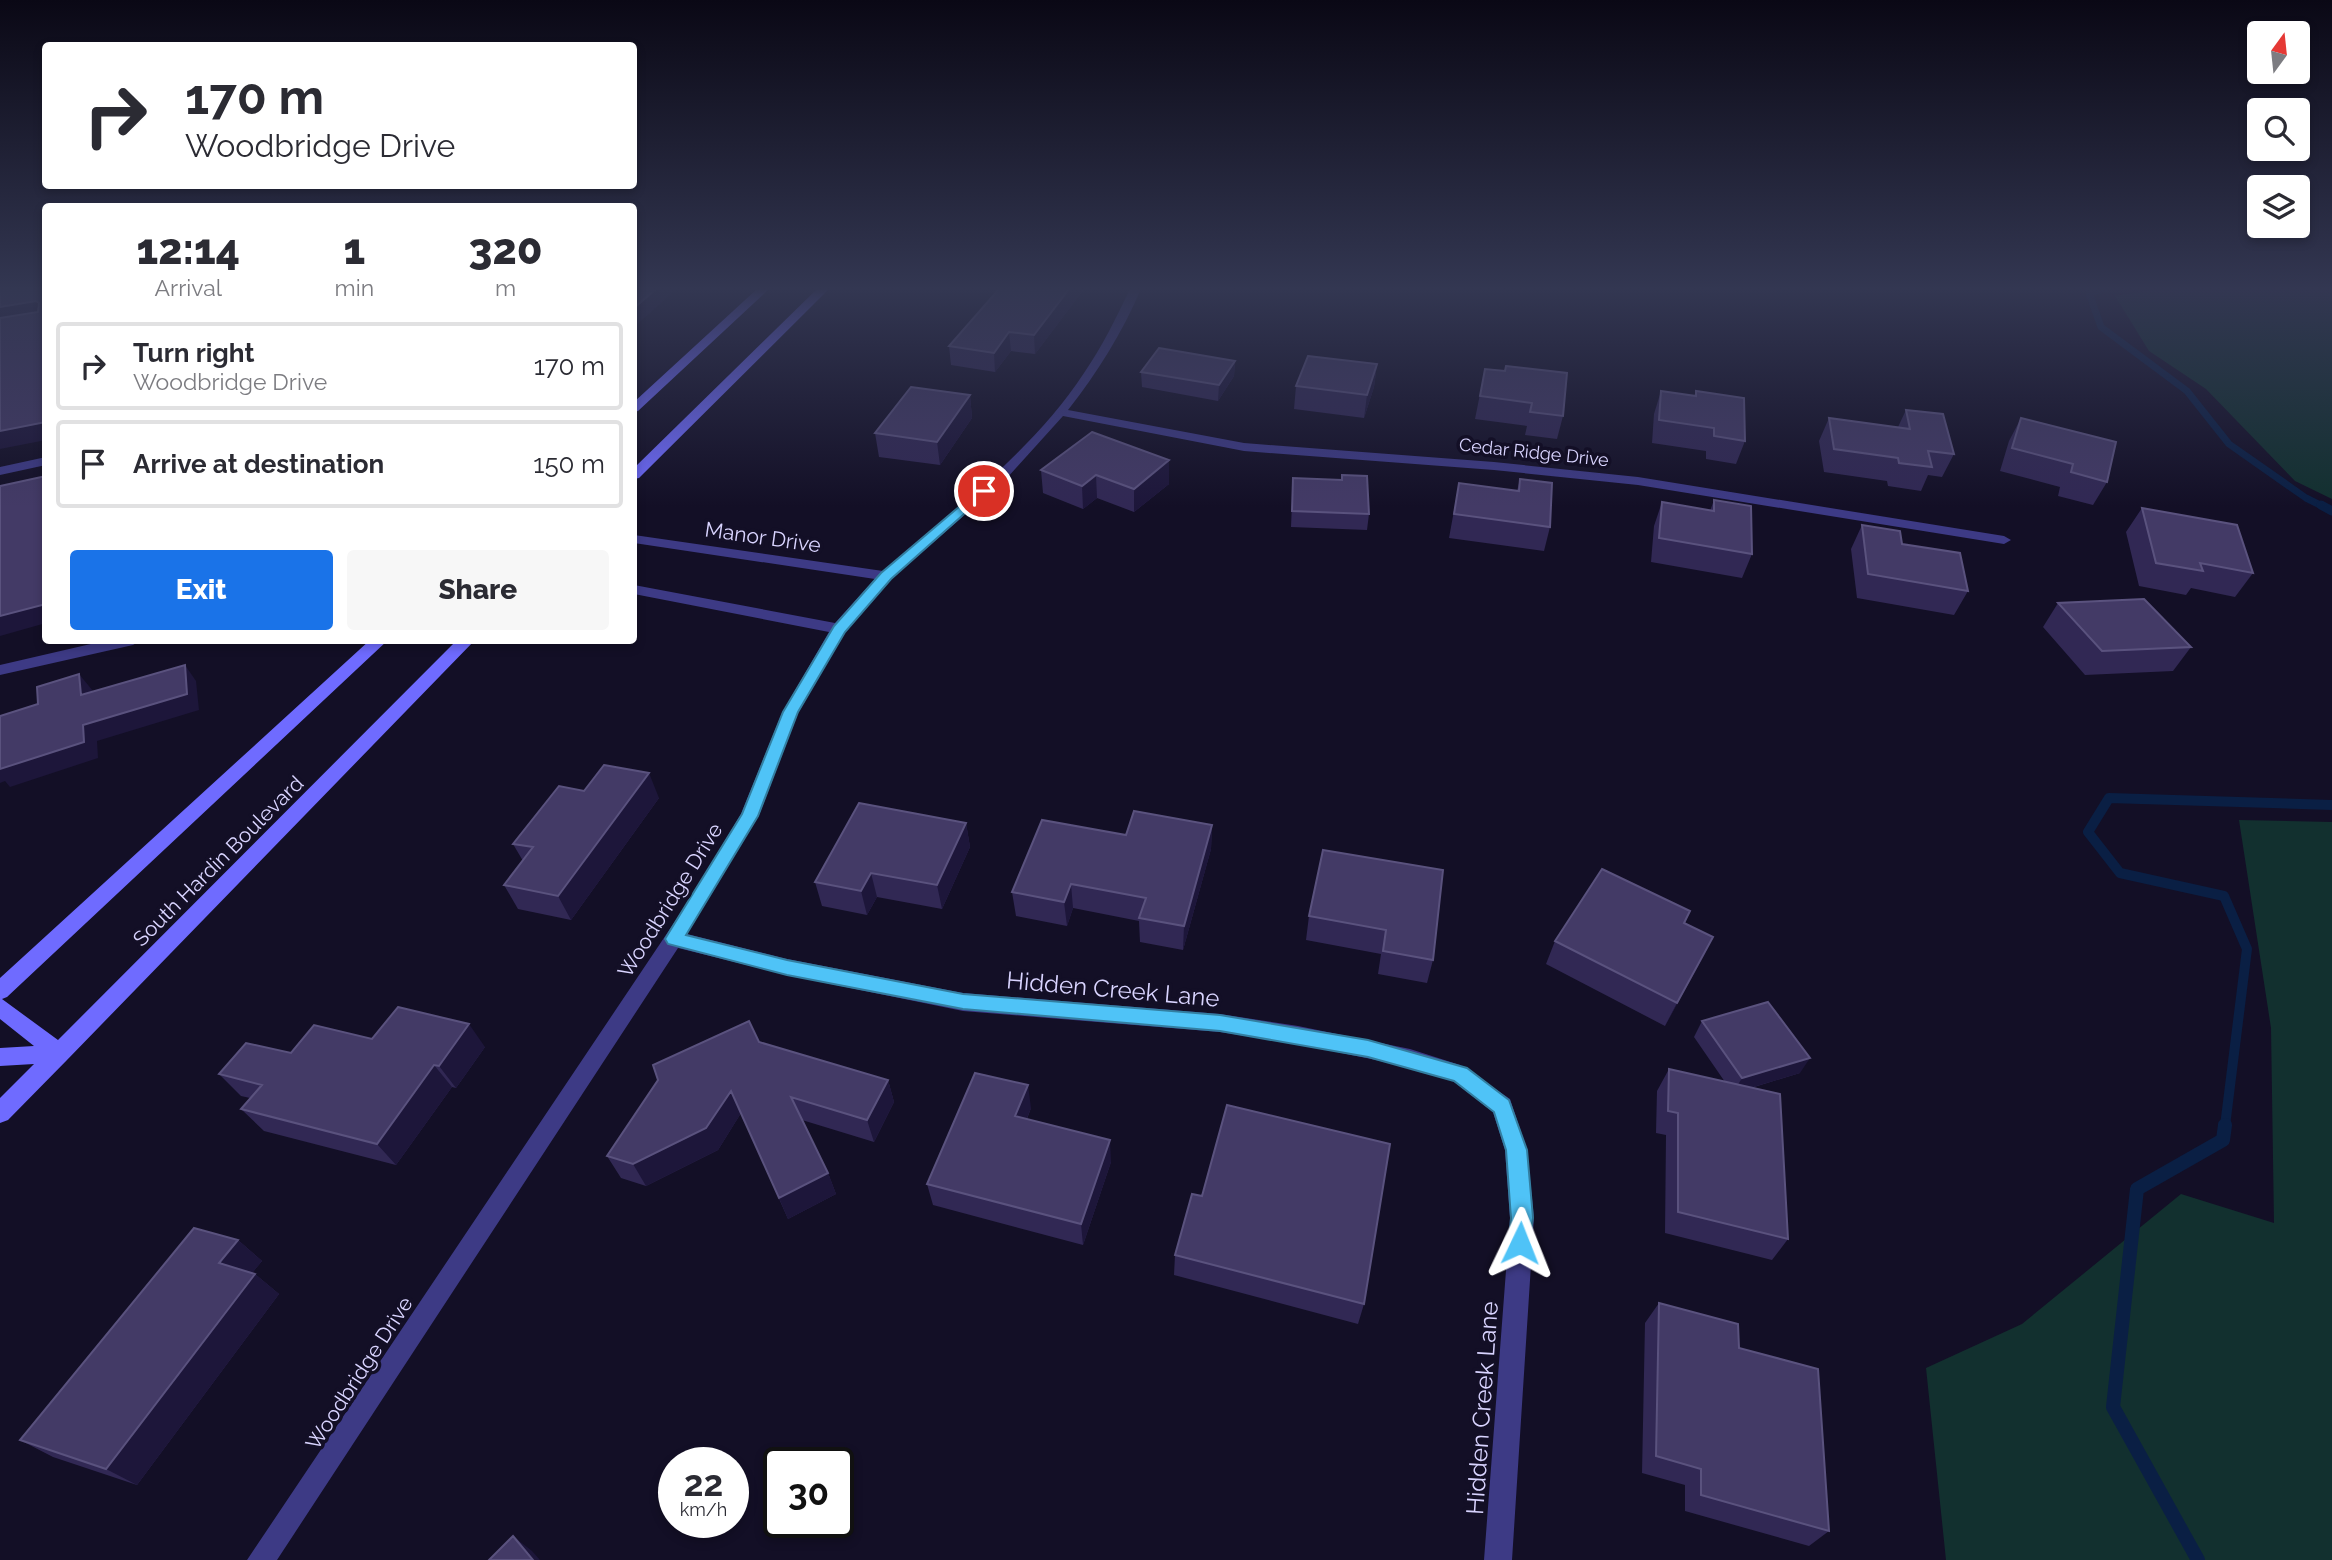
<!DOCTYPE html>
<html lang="en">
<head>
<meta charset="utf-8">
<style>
	:root { --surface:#fff; --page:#f7f7f7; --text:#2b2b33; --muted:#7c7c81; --line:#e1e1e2; --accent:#1a73e8 }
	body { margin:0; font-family:Raleway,sans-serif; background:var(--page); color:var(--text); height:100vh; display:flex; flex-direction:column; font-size:26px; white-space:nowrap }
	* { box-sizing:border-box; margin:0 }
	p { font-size:23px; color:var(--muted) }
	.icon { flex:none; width:38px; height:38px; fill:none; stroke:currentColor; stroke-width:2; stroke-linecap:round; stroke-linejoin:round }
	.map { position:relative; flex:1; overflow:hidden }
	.sheet { position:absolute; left:42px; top:203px; width:595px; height:441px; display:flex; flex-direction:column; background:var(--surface); border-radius:7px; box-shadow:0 4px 10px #0003 }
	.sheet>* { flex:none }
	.hud { position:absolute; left:42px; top:42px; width:595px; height:147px; border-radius:7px; box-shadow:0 4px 10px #0003; background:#fff; color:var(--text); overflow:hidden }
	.needle { width:46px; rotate:15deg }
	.buttons { position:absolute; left:2247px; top:21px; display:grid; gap:14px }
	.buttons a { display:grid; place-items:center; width:63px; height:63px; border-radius:7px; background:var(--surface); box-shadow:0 4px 10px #0003; font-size:35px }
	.speed { position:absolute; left:658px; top:1447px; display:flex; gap:14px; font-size:35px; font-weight:700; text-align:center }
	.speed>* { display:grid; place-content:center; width:91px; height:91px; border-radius:50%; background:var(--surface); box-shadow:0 4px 10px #0003; line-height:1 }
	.speed small { font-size:18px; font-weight:400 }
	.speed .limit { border:4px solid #111; border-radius:10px; background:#fff; color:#111 }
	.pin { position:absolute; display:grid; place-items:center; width:60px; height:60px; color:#fff; margin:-30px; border:4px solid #fff; border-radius:50%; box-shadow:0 2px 7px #0007 }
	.me { position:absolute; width:77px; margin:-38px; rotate:2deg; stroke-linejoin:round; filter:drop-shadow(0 0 5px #0008) }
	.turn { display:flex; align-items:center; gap:24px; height:147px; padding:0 28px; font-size:32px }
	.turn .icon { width:91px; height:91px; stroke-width:2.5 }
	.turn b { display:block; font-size:49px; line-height:60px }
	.eta { display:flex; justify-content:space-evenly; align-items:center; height:119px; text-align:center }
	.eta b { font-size:42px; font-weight:800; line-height:49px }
	.action { display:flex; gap:14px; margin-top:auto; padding:14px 28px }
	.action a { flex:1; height:80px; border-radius:7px; background:var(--accent); color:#fff; font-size:28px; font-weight:800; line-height:80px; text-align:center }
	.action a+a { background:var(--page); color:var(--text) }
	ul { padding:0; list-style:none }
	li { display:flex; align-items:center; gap:21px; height:88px; margin:0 14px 10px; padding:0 14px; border:4px solid var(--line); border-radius:7px }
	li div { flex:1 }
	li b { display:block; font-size:26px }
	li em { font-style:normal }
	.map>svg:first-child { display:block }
	.green { fill:#12302f }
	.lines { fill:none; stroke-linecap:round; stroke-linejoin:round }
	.stream-far3 { stroke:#0a1f44; stroke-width:7 }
	.stream-far2 { stroke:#0a1f44; stroke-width:9 }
	.stream-far1 { stroke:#0a1f44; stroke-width:10 }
	.stream { stroke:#0a1f44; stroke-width:14 }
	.street { fill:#3d3a85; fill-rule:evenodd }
	.secondary { fill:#6f6bff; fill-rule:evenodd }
	.wall { fill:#312854 }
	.shaded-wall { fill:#1d163a }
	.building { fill:#433a66; stroke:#5a527e; stroke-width:2 }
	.route { fill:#4fc3f7; stroke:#337fa1; stroke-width:2 }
	.labels { text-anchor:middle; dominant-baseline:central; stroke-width:7; stroke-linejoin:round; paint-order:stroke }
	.far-street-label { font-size:18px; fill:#d9d4ff; stroke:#130f26 }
	.street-label { font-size:21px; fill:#d9d4ff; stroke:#130f26 }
	.near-street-label { font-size:24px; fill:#d9d4ff; stroke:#130f26 }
</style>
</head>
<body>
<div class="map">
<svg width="2332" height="1560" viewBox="0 0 2332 1560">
	<rect width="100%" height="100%" fill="#130f26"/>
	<!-- green -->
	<path class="green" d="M 2158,289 L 2332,289 L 2332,499 L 2295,481 L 2206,389 L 2149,351 L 2115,296 Z
		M 2239,820 L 2332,822 L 2332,1560 L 1946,1560 L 1926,1368 L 2022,1324 L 2181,1194 L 2274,1223 L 2271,1028 Z"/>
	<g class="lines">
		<!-- stream-far3 -->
		<path class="stream-far3" d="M 2104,289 L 2089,293 L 2101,327 L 2187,391 L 2229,444 L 2306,498 L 2324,507"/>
		<!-- stream-far2 -->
		<path class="stream-far2" d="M 2321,505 L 2332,511"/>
		<!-- stream-far1 -->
		<path class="stream-far1" d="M 2225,1126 L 2247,949 L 2224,896 L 2120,873 L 2088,832 L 2109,798 L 2332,805"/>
		<!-- stream -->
		<path class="stream" d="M 2198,1560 L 2113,1407 L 2137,1189 L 2223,1140 L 2225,1125"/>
		<!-- street -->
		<path class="street" d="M 1130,289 L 1141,289 C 1122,333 1098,372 1068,410 L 1244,443 L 1494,462 L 1638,477 L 2004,536 L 2011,540 L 2004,544 L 1638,485 L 1494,470 L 1244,451 L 1063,416 L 1007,478 L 891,579 L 845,632 L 798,713 L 759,815 L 687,934 L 787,959 L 963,993 L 1220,1014 L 1298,1026 L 1410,1049 L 1460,1065 L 1510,1099 L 1527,1150 L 1534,1218 L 1512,1560 L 1484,1560 L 1510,1218 L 1505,1150 L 1493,1112 L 1453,1081 L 1410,1067 L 1298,1044 L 1220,1032 L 963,1011 L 787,975 L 678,948 L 277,1560 L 247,1560 L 688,902 L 741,814 L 782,713 L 829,632 L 634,594 L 634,585 L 835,623 L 875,579 L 634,543 L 634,535 L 883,571 C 953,510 1032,452 1084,373 C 1102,347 1116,318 1130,289 Z
			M 46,457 L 46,465 L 0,475 L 0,467 Z
			M 108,640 L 141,640 L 133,645 L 0,675 L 0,665 Z"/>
		<!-- secondary -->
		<path class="secondary" d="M 757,289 L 769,289 L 638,411 L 634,412 L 634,402 Z
			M 817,289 L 829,289 L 639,478 L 634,479 L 634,468 Z
			M 370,640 L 388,640 L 7,997 L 2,999 L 58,1040 L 457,640 L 475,640 L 67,1060 L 8,1120 L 0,1123 L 0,1098 L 34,1064 L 0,1066 L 0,1048 L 34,1046 L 0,1019 L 0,978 Z"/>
	</g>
	<!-- wall -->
	<path class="wall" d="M 1084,289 L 1035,354 L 1011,351 L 995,372 L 951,365 L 949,346 Z
		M 1235,361 L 1234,376 L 1218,401 L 1142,387 L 1141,372 Z
		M 1377,364 L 1374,387 L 1364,418 L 1294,409 L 1296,386 Z
		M 1485,369 L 1563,416 L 1557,439 L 1525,435 L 1527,426 L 1475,419 Z
		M 1661,391 L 1694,396 L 1696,391 L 1745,441 L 1736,464 L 1706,459 L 1706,451 L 1652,443 L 1654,414 Z
		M 970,395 L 972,418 L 940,465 L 879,457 L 875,433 Z
		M 1906,410 L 1954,454 L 1942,477 L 1928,475 L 1921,491 L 1888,486 L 1887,481 L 1824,472 L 1819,441 L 1829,418 L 1898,427 Z
		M 2021,418 L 2107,482 L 2093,505 L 2058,496 L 2060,487 L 2000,471 L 2009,441 Z
		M 1169,460 L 1169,484 L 1134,512 L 1097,498 L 1083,509 L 1043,493 L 1041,470 Z
		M 1342,475 L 1369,514 L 1367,530 L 1291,527 L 1293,478 L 1341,480 Z
		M 1520,479 L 1550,527 L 1544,551 L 1449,538 L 1459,483 L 1517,491 Z
		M 1714,500 L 1752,554 L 1742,578 L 1651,562 L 1654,526 L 1662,502 L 1710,511 Z
		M 2142,508 L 2253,573 L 2235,597 L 2191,588 L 2186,595 L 2139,586 L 2126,532 Z
		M 1862,525 L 1902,544 L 1968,591 L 1954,615 L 1857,598 L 1851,549 Z
		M 2058,603 L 2191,647 L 2173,671 L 2085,675 L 2043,627 Z
		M 584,791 L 659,798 L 571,920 L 518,909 L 504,885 L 523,861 L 513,844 Z
		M 966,823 L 970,847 L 942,909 L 877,897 L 867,915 L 822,906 L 815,882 Z
		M 1212,825 L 1211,849 L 1183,950 L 1140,942 L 1139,921 L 1073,908 L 1067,926 L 1016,916 L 1012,892 L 1126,835 Z
		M 1323,850 L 1433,960 L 1427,983 L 1378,974 L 1381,954 L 1306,940 L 1309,916 Z
		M 1690,911 L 1685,923 L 1713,937 L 1665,1026 L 1546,964 L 1555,941 Z
		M 1702,1021 L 1800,1073 L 1751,1088 L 1788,1239 L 1772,1260 L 1665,1233 L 1666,1135 L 1656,1133 L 1657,1091 L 1669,1069 L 1725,1082 L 1694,1037 Z
		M 372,1039 L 485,1047 L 456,1088 L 452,1087 L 396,1165 L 264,1131 L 241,1109 L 250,1098 L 241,1096 L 219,1074 L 291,1053 Z
		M 759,1042 L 888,1080 L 894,1102 L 874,1142 L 802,1120 L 828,1173 L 836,1194 L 788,1219 L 741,1113 L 718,1150 L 646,1186 L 621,1178 L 607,1156 Z
		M 1031,1108 L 1027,1119 L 1111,1162 L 1083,1245 L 933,1205 L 927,1184 Z
		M 238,1240 L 262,1261 L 252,1273 L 255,1274 L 279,1294 L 137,1485 L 53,1457 L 20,1440 Z
		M 1175,1255 L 1364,1304 L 1358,1324 L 1174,1275 Z
		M 1659,1303 L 1739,1348 L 1829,1531 L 1809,1546 L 1685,1511 L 1685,1485 L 1642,1473 L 1645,1323 Z"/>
	<!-- shaded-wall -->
	<path class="shaded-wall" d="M 656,289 L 677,289 L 634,327 L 634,308 Z
		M 1069,289 L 1084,289 L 1035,354 L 1034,335 Z
		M 36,301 L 46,315 L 0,323 L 0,307 Z
		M 1009,332 L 1011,351 L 995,372 L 994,353 Z
		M 1235,361 L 1234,376 L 1218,401 L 1219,385 Z
		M 1377,364 L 1374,387 L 1364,418 L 1367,395 Z
		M 970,395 L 972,418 L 940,465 L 937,442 Z
		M 46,422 L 46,440 L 0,449 L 0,431 Z
		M 1169,460 L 1169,484 L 1134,512 L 1134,489 Z
		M 1096,475 L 1097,498 L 1083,509 L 1082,486 Z
		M 46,604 L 46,623 L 0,636 L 0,616 Z
		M 185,665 L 196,681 L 199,710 L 97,741 L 98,758 L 10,787 L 5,781 L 0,783 L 0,768 L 83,725 Z
		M 79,674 L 93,691 L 81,695 Z
		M 649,773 L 659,798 L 571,920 L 558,896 Z
		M 966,823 L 970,847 L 942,909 L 937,885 Z
		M 1212,825 L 1211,849 L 1183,950 L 1184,926 Z
		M 871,873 L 877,897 L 867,915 L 861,891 Z
		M 1071,884 L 1073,908 L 1067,926 L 1064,902 Z
		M 1713,937 L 1701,961 L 1665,1026 L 1677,1003 Z
		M 469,1024 L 485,1047 L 456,1088 L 439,1066 Z
		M 1810,1058 L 1800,1073 L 1733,1093 L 1742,1078 Z
		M 434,1065 L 452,1087 L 396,1165 L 377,1144 Z
		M 888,1080 L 894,1102 L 874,1142 L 867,1120 Z
		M 1028,1085 L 1031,1108 L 1019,1138 L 1015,1116 Z
		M 731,1091 L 741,1113 L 718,1150 L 646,1186 L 633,1164 Z
		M 1110,1140 L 1111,1162 L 1083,1245 L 1081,1224 Z
		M 828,1173 L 836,1194 L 788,1219 L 779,1198 Z
		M 238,1240 L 262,1261 L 244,1283 L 219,1263 Z
		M 255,1274 L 279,1294 L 137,1485 L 106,1469 Z
		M 513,1536 L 532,1551 L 540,1560 L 533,1560 Z"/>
	<!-- building -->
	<path class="building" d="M 0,289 L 46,289 L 46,422 L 0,431 L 0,318 L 38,312 L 39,303 L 36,301 L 0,307 Z
		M 634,289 L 656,289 L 634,308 Z
		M 999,289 L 1069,289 L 1034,335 L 1009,332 L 994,353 L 949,346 Z
		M 1159,348 L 1235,361 L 1219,385 L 1141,372 Z
		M 1308,356 L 1377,364 L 1367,395 L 1296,386 Z
		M 1506,366 L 1567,373 L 1563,416 L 1530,412 L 1532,403 L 1480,396 L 1485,369 L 1505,371 Z
		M 911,387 L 970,395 L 937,442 L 875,433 Z
		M 1661,391 L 1696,396 L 1696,391 L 1744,398 L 1745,441 L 1714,436 L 1714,428 L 1659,420 Z
		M 1906,410 L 1943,414 L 1954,454 L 1928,451 L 1932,467 L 1899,463 L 1898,458 L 1834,449 L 1829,418 L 1910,429 Z
		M 2021,418 L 2116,442 L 2107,482 L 2071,472 L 2073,464 L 2012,448 Z
		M 1092,432 L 1169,460 L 1134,489 L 1096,475 L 1082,486 L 1041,470 Z
		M 1342,475 L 1367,476 L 1369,514 L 1292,511 L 1293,478 L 1342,480 Z
		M 46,476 L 46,604 L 0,616 L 0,486 Z
		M 1520,479 L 1552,483 L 1550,527 L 1454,514 L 1459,483 L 1519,491 Z
		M 1714,500 L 1751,506 L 1752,554 L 1659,538 L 1662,502 L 1714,511 Z
		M 2142,508 L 2237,525 L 2253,573 L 2200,563 L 2203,571 L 2156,563 Z
		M 1862,525 L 1900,531 L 1902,544 L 1960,553 L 1968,591 L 1868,574 Z
		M 2144,599 L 2191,647 L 2102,651 L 2058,603 Z
		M 185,665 L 187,694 L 83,725 L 84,742 L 0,769 L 0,716 L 38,704 L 37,687 L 79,674 L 81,695 Z
		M 604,765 L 649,773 L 558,896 L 504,885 L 533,847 L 513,844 L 559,786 L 584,791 Z
		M 859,803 L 966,823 L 937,885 L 871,873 L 861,891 L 815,882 Z
		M 1134,811 L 1212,825 L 1184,926 L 1139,918 L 1146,898 L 1071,884 L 1064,902 L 1012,892 L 1042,820 L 1126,835 Z
		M 1323,850 L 1443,870 L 1433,960 L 1383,951 L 1386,930 L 1309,916 Z
		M 1602,869 L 1690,911 L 1684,923 L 1713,937 L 1677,1003 L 1555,941 Z
		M 1768,1002 L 1810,1058 L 1742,1078 L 1702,1021 Z
		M 398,1007 L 469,1024 L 439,1066 L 434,1065 L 377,1144 L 241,1109 L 262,1085 L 219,1074 L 246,1043 L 291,1053 L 314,1025 L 372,1039 Z
		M 749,1021 L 759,1042 L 888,1080 L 867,1120 L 791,1097 L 828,1173 L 779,1198 L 731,1091 L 706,1128 L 633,1164 L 607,1156 L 658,1080 L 653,1065 Z
		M 1669,1069 L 1780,1094 L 1788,1239 L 1678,1212 L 1678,1113 L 1668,1111 Z
		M 975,1073 L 1028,1085 L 1015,1116 L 1110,1140 L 1081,1224 L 927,1184 Z
		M 1227,1105 L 1390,1144 L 1364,1304 L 1175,1255 L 1192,1194 L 1202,1196 Z
		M 194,1228 L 238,1240 L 219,1263 L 255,1274 L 106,1469 L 20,1440 Z
		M 1659,1303 L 1738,1324 L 1739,1348 L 1818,1369 L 1829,1531 L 1701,1495 L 1701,1469 L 1656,1456 Z
		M 513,1536 L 533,1560 L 489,1560 Z"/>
	<!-- sky -->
	<linearGradient id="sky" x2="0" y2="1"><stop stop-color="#0a0815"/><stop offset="0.57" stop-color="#333752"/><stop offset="1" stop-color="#333752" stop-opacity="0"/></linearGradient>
	<rect width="2332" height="507" fill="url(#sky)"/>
	<!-- route -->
	<path class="route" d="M 980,489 L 990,491 L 891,579 L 845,632 L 798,712 L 758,816 L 686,935 L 787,960 L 963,994 L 1220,1015 L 1368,1040 L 1467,1068 L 1509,1100 L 1527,1150 L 1533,1218 L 1528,1251 L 1520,1254 L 1513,1251 L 1509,1243 L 1511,1218 L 1506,1150 L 1494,1112 L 1454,1081 L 1368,1057 L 1220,1031 L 963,1009 L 787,975 L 668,944 L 665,939 L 668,934 L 742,814 L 783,712 L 834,626 L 881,573 Z"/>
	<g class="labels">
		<!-- far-street labels -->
		<g class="far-street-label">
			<text transform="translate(1534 452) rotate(6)">Cedar Ridge Drive</text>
		</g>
		<!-- street labels -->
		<g class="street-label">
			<text transform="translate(763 537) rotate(8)">Manor Drive</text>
			<text transform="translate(218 861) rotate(-45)">South Hardin Boulevard</text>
			<text transform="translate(670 900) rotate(-58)">Woodbridge Drive</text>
			<text transform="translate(359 1373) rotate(-57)">Woodbridge Drive</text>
		</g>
		<!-- near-street labels -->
		<g class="near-street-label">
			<text transform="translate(1113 989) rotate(5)">Hidden Creek Lane</text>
			<text transform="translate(1482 1408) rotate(-86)">Hidden Creek Lane</text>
		</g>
	</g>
</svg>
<div class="buttons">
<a><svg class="needle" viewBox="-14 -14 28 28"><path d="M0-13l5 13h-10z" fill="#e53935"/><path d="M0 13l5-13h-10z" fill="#7c7c81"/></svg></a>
<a><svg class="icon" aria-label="search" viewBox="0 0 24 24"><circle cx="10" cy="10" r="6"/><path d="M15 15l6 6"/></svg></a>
<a><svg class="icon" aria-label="layers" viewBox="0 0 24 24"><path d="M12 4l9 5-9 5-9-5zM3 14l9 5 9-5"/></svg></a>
</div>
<div class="speed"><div>22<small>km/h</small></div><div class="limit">30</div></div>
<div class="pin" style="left:984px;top:491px;background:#d93025"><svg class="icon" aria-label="arrive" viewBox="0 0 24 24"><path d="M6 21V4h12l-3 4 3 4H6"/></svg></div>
<svg class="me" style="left:1520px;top:1243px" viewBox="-20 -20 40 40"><path d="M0-17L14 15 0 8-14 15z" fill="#4fc3f7" stroke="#fff" stroke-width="4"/></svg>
<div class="hud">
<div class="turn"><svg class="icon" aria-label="right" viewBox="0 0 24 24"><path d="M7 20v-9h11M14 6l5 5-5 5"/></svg><div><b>170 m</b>Woodbridge Drive</div></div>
</div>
<section class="sheet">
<div class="eta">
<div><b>12:14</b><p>Arrival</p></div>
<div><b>1</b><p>min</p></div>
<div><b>320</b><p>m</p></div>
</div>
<ul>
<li><svg class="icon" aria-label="right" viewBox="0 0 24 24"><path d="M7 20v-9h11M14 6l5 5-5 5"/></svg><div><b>Turn right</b><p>Woodbridge Drive</p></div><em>170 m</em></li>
<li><svg class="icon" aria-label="arrive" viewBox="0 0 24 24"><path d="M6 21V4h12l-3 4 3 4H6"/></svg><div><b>Arrive at destination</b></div><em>150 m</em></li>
</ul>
<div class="action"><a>Exit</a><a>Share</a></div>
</section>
</div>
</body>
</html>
